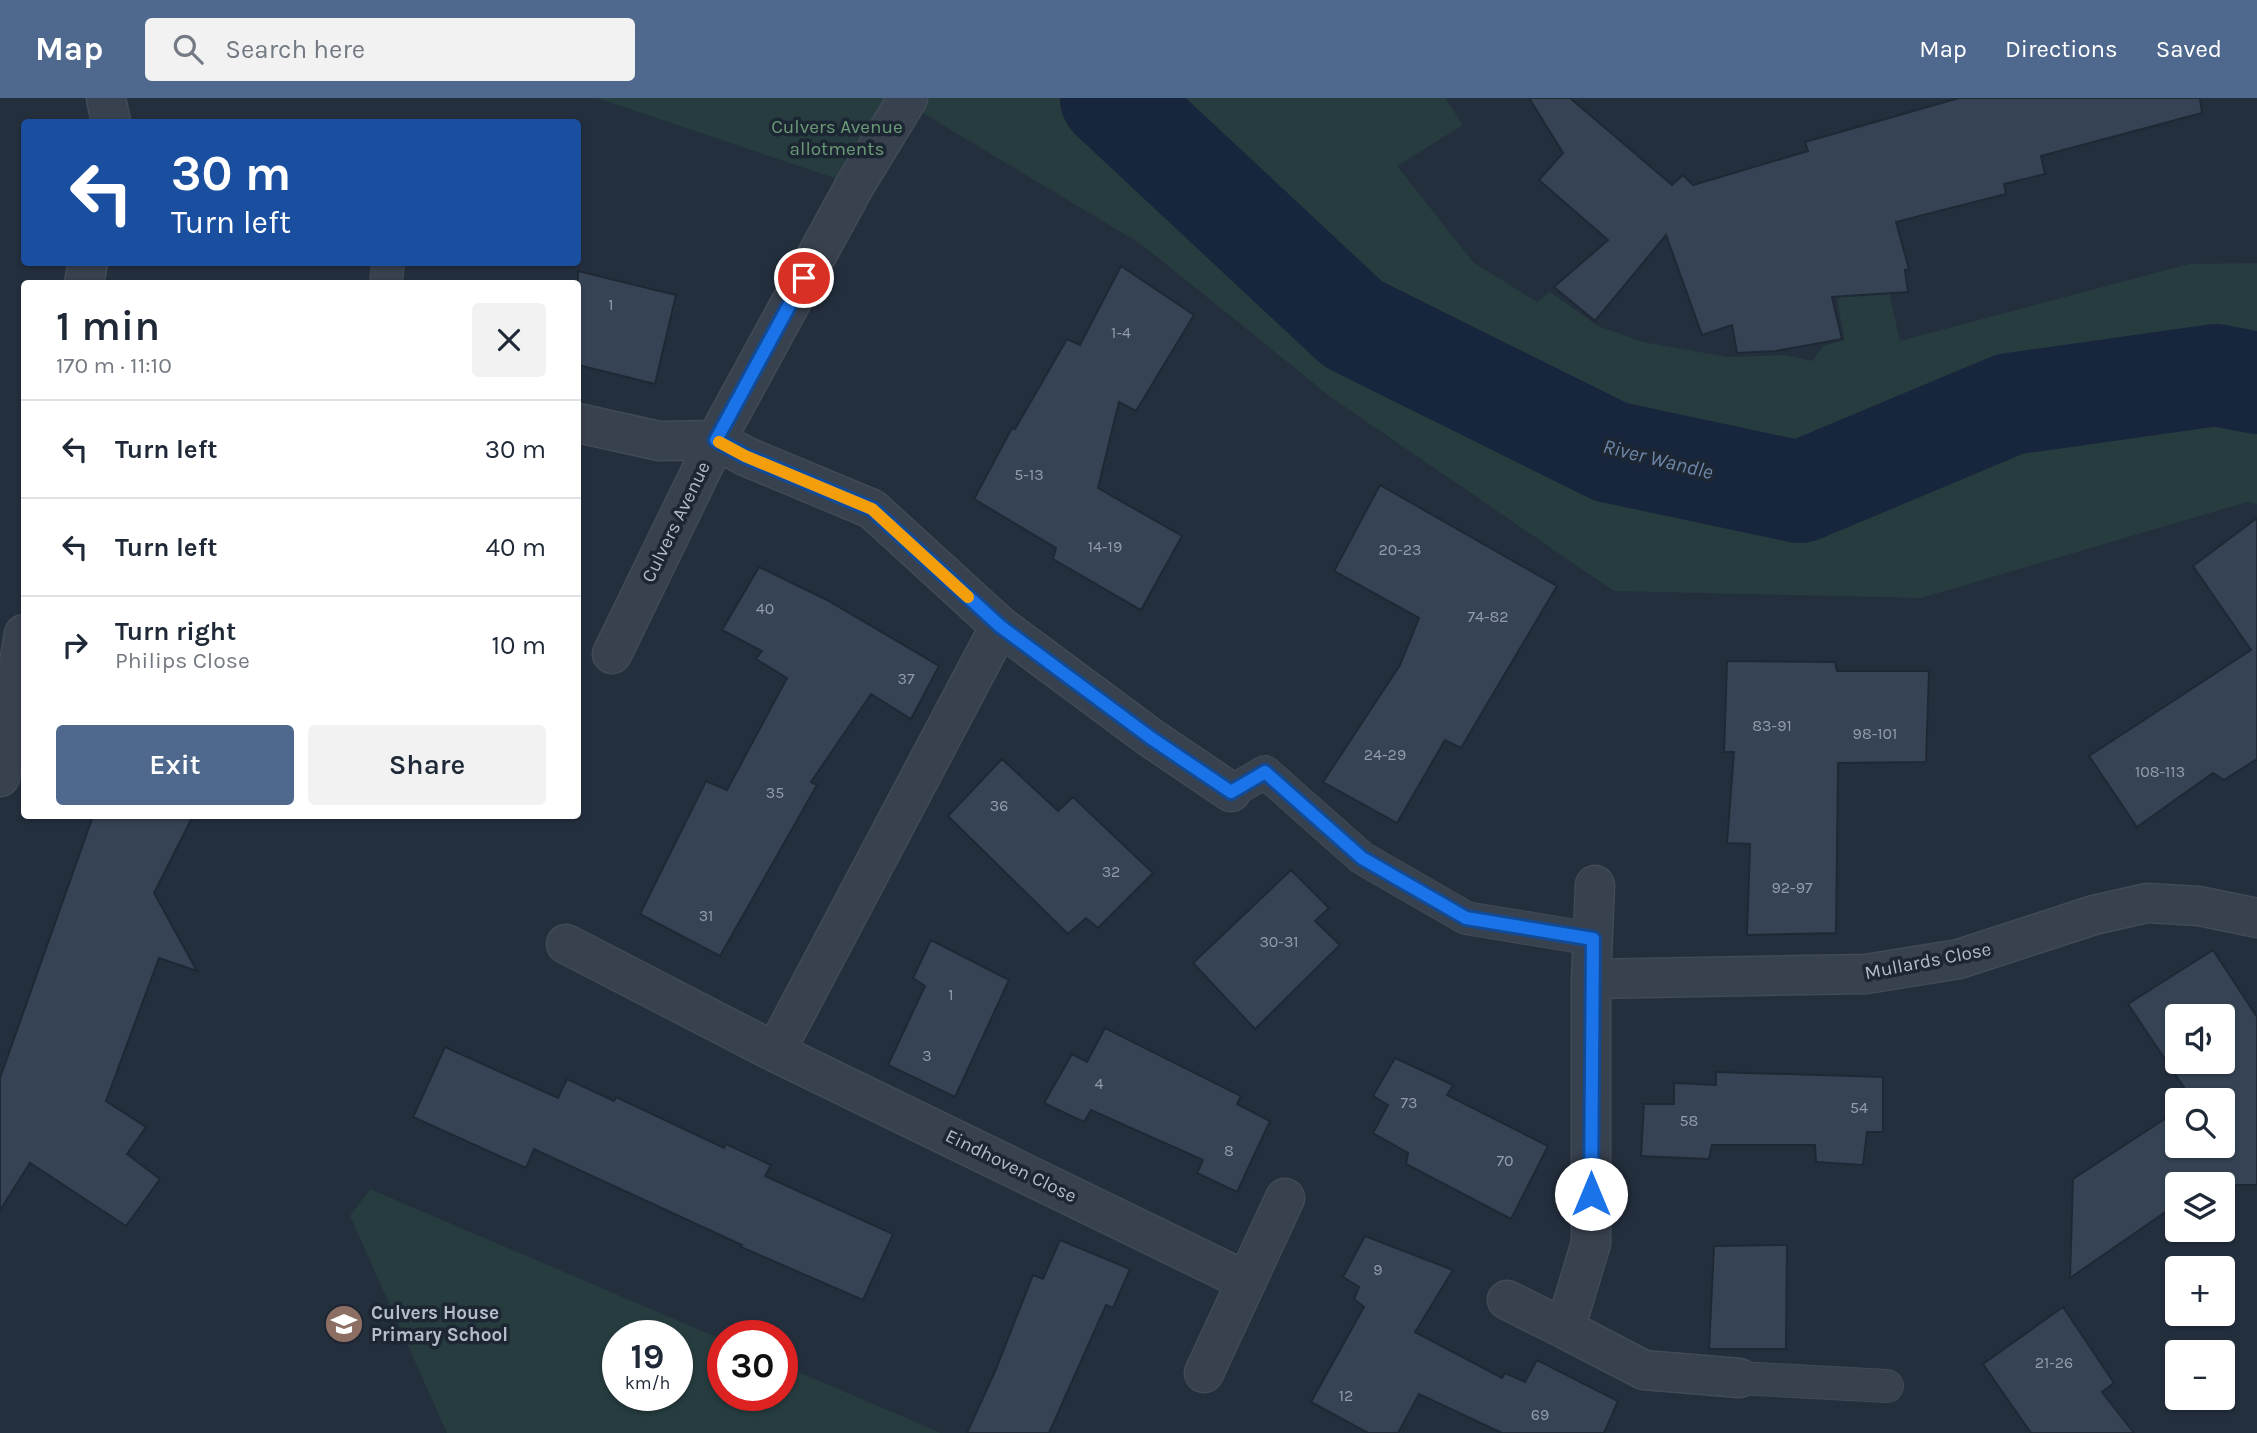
<!DOCTYPE html>
<html lang="en">
<head>
<meta charset="utf-8">
<style>
	:root { --surface:#fff; --page:#f2f2f3; --text:#1f2937; --muted:#747a83; --line:#e0e1e3; --accent:#4f688e }
	body { margin:0; font-family:Karla,sans-serif; background:var(--page); color:var(--text); height:100vh; display:flex; flex-direction:column; font-size:26px; white-space:nowrap }
	* { box-sizing:border-box; margin:0 }
	p { font-size:23px; color:var(--muted) }
	.icon { flex:none; width:38px; height:38px; fill:none; stroke:currentColor; stroke-width:2; stroke-linecap:round; stroke-linejoin:round }
	.map { position:relative; flex:1; overflow:hidden }
	.sheet { position:absolute; left:21px; top:182px; width:560px; height:539px; display:flex; flex-direction:column; background:var(--surface); border-radius:7px; box-shadow:0 2px 5px #0004 }
	.sheet>* { flex:none }
	.banner { position:absolute; left:21px; top:21px; width:560px; height:147px; border-radius:7px; box-shadow:0 2px 5px #0004; background:#1a4fa0; color:#fff; overflow:hidden }
	.fabs { position:absolute; left:2165px; top:906px; display:grid; gap:14px }
	.fabs a { display:grid; place-items:center; width:70px; height:70px; border-radius:7px; background:var(--surface); box-shadow:0 2px 5px #0004; font-size:35px }
	.speed { position:absolute; left:602px; top:1222px; display:flex; gap:14px; font-size:35px; font-weight:700; text-align:center }
	.speed>* { display:grid; place-content:center; width:91px; height:91px; border-radius:50%; background:var(--surface); box-shadow:0 2px 5px #0004; line-height:1 }
	.speed small { font-size:18px; font-weight:400 }
	.speed .limit { border:10px solid #d22; background:#fff; color:#111 }
	.pin { position:absolute; display:grid; place-items:center; width:60px; height:60px; color:#fff; margin:-30px; border:4px solid #fff; border-radius:50%; box-shadow:0 2px 7px #0007 }
	.me { position:absolute; width:77px; margin:-38px; rotate:0deg; stroke-linejoin:round; filter:drop-shadow(0 0 5px #0008) }
	.turn { display:flex; align-items:center; gap:24px; height:147px; padding:0 35px; font-size:32px }
	.turn .icon { width:91px; height:91px; stroke-width:2.5 }
	.turn b { display:block; font-size:49px; line-height:60px }
	.round { display:grid; place-items:center; flex:none; width:74px; height:74px; border-radius:7px; background:var(--page) }
	.headline { display:flex; align-items:center; justify-content:space-between; height:119px; padding:0 35px }
	h1 { font-size:42px; font-weight:600; line-height:52px }
	.cta { display:flex; gap:14px; margin-top:auto; padding:14px 35px }
	.cta a { flex:1; height:80px; border-radius:7px; background:var(--accent); color:#fff; font-size:28px; font-weight:600; line-height:80px; text-align:center }
	.cta a+a { background:var(--page); color:var(--text) }
	ul { padding:0; list-style:none }
	li { display:flex; align-items:center; gap:21px; height:98px; padding:0 35px; border-top:2px solid var(--line) }
	li div { flex:1 }
	li b { display:block; font-size:26px }
	li em { font-style:normal }
	header { display:flex; align-items:center; gap:42px; box-sizing:border-box; height:98px; padding:0 35px; background:var(--accent); color:#fff }
	header strong { font-size:33px }
	nav { display:flex; gap:38px; margin-inline-start:auto; font-size:24px }
	.search { width:490px; height:63px; background:var(--page); display:flex; align-items:center; gap:18px; box-sizing:border-box; padding:0 24px; border-radius:7px; color:var(--muted); font-size:26px }
	.map>svg:first-child { display:block }
	.green { fill:#263c3f; fill-rule:evenodd }
	.lines { fill:none; stroke-linecap:round; stroke-linejoin:round }
	.river { stroke:#17263c; stroke-width:102 }
	.building { fill:#364354; stroke:#1f2835; stroke-width:2; fill-rule:evenodd }
	.lane-casing { stroke:#414a57; stroke-width:34 }
	.street-casing { stroke:#414a57; stroke-width:41 }
	.lane { stroke:#38414e; stroke-width:32 }
	.street { stroke:#38414e; stroke-width:38 }
	.route-casing { stroke:#114b97; stroke-width:18 }
	.route { stroke:#1a73e8; stroke-width:12 }
	.slow { stroke:#f59e0b; stroke-width:12 }
	.labels { text-anchor:middle; dominant-baseline:central; stroke-width:7; stroke-linejoin:round; paint-order:stroke }
	.number-label { font-size:16px; fill:#929caa }
	.park-label { font-size:19px; fill:#6b9a76; stroke:#1d2633 }
	.street-label { font-size:19px; fill:#b4bcc9; stroke:#1d2633 }
	.poi-label { font-size:19px; font-weight:bold; fill:#b4bcc9; stroke:#1d2633; text-anchor:start }
	.water-label { font-size:21px; font-style:italic; fill:#6d86a8; stroke:#1d2633 }
</style>
</head>
<body>
<header>
<strong>Map</strong>
<div class="search"><svg class="icon" aria-label="search" viewBox="0 0 24 24"><circle cx="10" cy="10" r="6"/><path d="M15 15l6 6"/></svg>Search here</div>
<nav><a>Map</a><a>Directions</a><a>Saved</a></nav>
</header>
<div class="map">
<svg width="2257" height="1335" viewBox="0 0 2257 1335">
	<rect width="100%" height="100%" fill="#242f3e"/>
	<!-- green -->
	<path class="green" d="M 597,0 L 1445,0 L 1463,27 L 1397,68 L 1473,164 L 1537,204 L 1550,194 L 1598,228 L 1643,244 L 1727,259 L 1785,257 L 1812,263 L 1824,248 L 1844,242 L 1837,199 L 1887,185 L 1900,243 L 2189,166 L 2257,165 L 2257,406 L 2247,404 L 1921,500 L 1614,493 L 1332,300 L 1141,146 L 906,5 L 855,87 Z
		M 370,1091 L 723,1242 L 723,1297 L 782,1297 L 782,1267 L 941,1335 L 447,1335 L 350,1118 ZM 618,1237 L 677,1237 L 677,1297 L 618,1297 Z"/>
	<g class="lines">
		<!-- river -->
		<path class="river" d="M 1111,0 L 1353,226 L 1611,354 L 1800,394 L 2010,306 L 2216,277 L 2257,285"/>
	</g>
	<!-- building -->
	<path class="building" d="M 1529,0 L 1570,0 L 1672,87 L 1683,77 L 1693,87 L 1808,53 L 1805,44 L 1959,0 L 2200,0 L 2202,15 L 2041,58 L 2045,76 L 2004,86 L 2006,96 L 1896,124 L 1909,171 L 1905,172 L 1908,194 L 1832,199 L 1842,241 L 1776,253 L 1737,255 L 1732,227 L 1702,237 L 1666,137 L 1595,223 L 1554,189 L 1608,142 L 1539,82 L 1563,55 Z
		M 1121,168 L 1194,217 L 1136,313 L 1119,304 L 1098,390 L 1182,438 L 1141,512 L 1053,461 L 1056,450 L 974,401 L 1012,330 L 1015,331 L 1067,241 L 1080,247 Z
		M 578,173 L 676,197 L 655,286 L 578,267 Z
		M 1380,387 L 1557,488 L 1461,650 L 1445,642 L 1397,725 L 1323,684 L 1400,567 L 1419,520 L 1334,473 Z
		M 2257,420 L 2257,661 L 2224,682 L 2213,675 L 2137,729 L 2089,658 L 2251,552 L 2193,468 Z
		M 759,469 L 827,502 L 939,568 L 911,621 L 871,596 L 811,684 L 817,687 L 720,858 L 640,816 L 706,683 L 727,692 L 787,580 L 756,561 L 762,553 L 722,532 Z
		M 1727,563 L 1835,564 L 1837,573 L 1929,573 L 1926,664 L 1838,665 L 1836,835 L 1747,837 L 1750,746 L 1727,745 L 1734,654 L 1724,654 Z
		M 1002,661 L 1058,713 L 1073,699 L 1153,775 L 1098,830 L 1086,820 L 1068,836 L 948,718 Z
		M 93,718 L 193,718 L 154,795 L 197,873 L 159,860 L 106,1003 L 146,1029 L 127,1056 L 160,1081 L 126,1128 L 30,1065 L 0,1112 L 0,980 Z
		M 1291,772 L 1329,810 L 1315,823 L 1340,847 L 1255,931 L 1193,865 Z
		M 931,842 L 1009,882 L 955,999 L 888,967 L 925,888 L 913,880 Z
		M 2213,852 L 2257,919 L 2257,1087 L 2177,1087 L 2177,1106 L 2070,1180 L 2073,1081 L 2177,1013 L 2177,1048 L 2222,1048 L 2222,1003 L 2193,1003 L 2128,906 ZM 2177,919 L 2222,919 L 2222,964 L 2177,964 Z
		M 1105,930 L 1241,998 L 1237,1006 L 1270,1023 L 1237,1094 L 1197,1075 L 1203,1062 L 1091,1012 L 1084,1024 L 1044,1005 L 1072,956 L 1087,964 Z
		M 445,949 L 558,1000 L 567,981 L 614,1003 L 616,999 L 724,1050 L 726,1046 L 771,1067 L 765,1078 L 893,1136 L 863,1202 L 741,1149 L 742,1147 L 534,1051 L 526,1070 L 413,1019 Z
		M 1395,960 L 1453,987 L 1447,997 L 1548,1048 L 1511,1121 L 1406,1066 L 1408,1055 L 1373,1035 L 1388,1007 L 1373,998 Z
		M 1716,974 L 1883,979 L 1883,1034 L 1867,1034 L 1863,1067 L 1816,1064 L 1815,1047 L 1712,1047 L 1709,1061 L 1641,1058 L 1644,1006 L 1674,1006 L 1674,985 L 1716,987 Z
		M 1365,1138 L 1453,1172 L 1415,1234 L 1502,1280 L 1505,1275 L 1525,1284 L 1537,1262 L 1618,1303 L 1604,1335 L 1502,1335 L 1419,1296 L 1398,1335 L 1368,1335 L 1311,1304 L 1364,1209 L 1354,1201 L 1359,1189 L 1343,1179 Z
		M 1060,1142 L 1130,1171 L 1113,1210 L 1106,1207 L 1049,1335 L 967,1335 L 996,1271 L 1033,1177 L 1043,1181 Z
		M 1787,1147 L 1786,1251 L 1709,1251 L 1714,1148 Z
		M 2063,1209 L 2114,1285 L 2102,1294 L 2134,1335 L 2031,1335 L 1983,1266 Z"/>
	<g class="lines">
		<!-- lane casing -->
		<g class="lane-casing">
			<path id="lane" d="M 386,186 L 388,165
				M 1231,694 L 1265,674 L 1362,760 L 1466,820 L 1593,841
				M 1739,1280 L 1887,1288"/>
		</g>
		<!-- street casing -->
		<g class="street-casing">
			<path id="street" d="M 106,0 L 111,24
				M 84,186 L 88,164
				M 578,325 L 659,343 L 716,342 L 745,358 L 872,411 L 1000,528 L 1151,640 L 1231,694
				M 1000,528 L 775,954 L 1246,1183
				M 612,556 L 716,342 L 855,87 L 908,0
				M 0,679 L 24,536
				M 566,846 L 775,954
				M 1591,881 L 1595,787
				M 1507,1202 L 1565,1231
				M 1204,1275 L 1285,1100
				M 1739,1280 L 1644,1272 L 1565,1231 L 1591,1145 L 1591,881 L 1866,876 L 1959,861 L 2094,817 L 2147,805 L 2199,808 L 2257,820"/>
		</g>
		<!-- lane -->
		<use href="#lane" class="lane"/>
		<!-- street -->
		<use href="#street" class="street"/>
	</g>
	<g class="lines">
		<!-- route casing -->
		<g class="route-casing">
			<path id="route" d="M 804,180 L 716,342 L 745,358 L 872,411 L 1000,528 L 1151,640 L 1231,694 L 1265,674 L 1362,760 L 1466,820 L 1593,841 L 1591,1096"/>
		</g>
		<!-- route -->
		<use href="#route" class="route"/>
		<!-- slow -->
		<path class="slow" d="M 719,344 L 745,358 L 872,411 L 968,499"/>
	</g>
	<!-- icons -->
	<defs>
		<g id="school-disc" transform="scale(2.0125)"><circle r="9.5" fill="#8d6e63" stroke="#1d2633"/><path d="M0-5L7-2L0 1L-7-2ZM-4 1L0 2.5L4 1V4Q0 6-4 4Z" fill="#fff"/></g>
	</defs>
	<g fill-rule="evenodd">
		<use href="#school-disc" x="344" y="1226"/>
	</g>
	<g class="labels">
		<!-- number labels -->
		<g class="number-label">
			<text x="611" y="206">1</text>
			<text x="1121" y="234">1-4</text>
			<text x="1029" y="376">5-13</text>
			<text x="1105" y="448">14-19</text>
			<text x="1400" y="451">20-23</text>
			<text x="765" y="510">40</text>
			<text x="1488" y="518">74-82</text>
			<text x="906" y="580">37</text>
			<text x="1772" y="627">83-91</text>
			<text x="1875" y="635">98-101</text>
			<text x="1385" y="656">24-29</text>
			<text x="2160" y="673">108-113</text>
			<text x="775" y="694">35</text>
			<text x="999" y="707">36</text>
			<text x="1111" y="773">32</text>
			<text x="1792" y="789">92-97</text>
			<text x="706" y="817">31</text>
			<text x="1279" y="843">30-31</text>
			<text x="951" y="896">1</text>
			<text x="927" y="957">3</text>
			<text x="1099" y="985">4</text>
			<text x="1409" y="1004">73</text>
			<text x="1859" y="1009">54</text>
			<text x="1689" y="1022">58</text>
			<text x="1229" y="1052">8</text>
			<text x="1505" y="1062">70</text>
			<text x="1378" y="1171">9</text>
			<text x="2054" y="1264">21-26</text>
			<text x="1346" y="1297">12</text>
			<text x="1540" y="1316">69</text>
		</g>
		<!-- park labels -->
		<g class="park-label">
			<text x="837" y="29">Culvers Avenue<tspan x="837" dy="22">allotments</tspan></text>
		</g>
		<!-- street labels -->
		<g class="street-label">
			<text transform="translate(676 424) rotate(-64)">Culvers Avenue</text>
			<text transform="translate(1928 863) rotate(-11)">Mullards Close</text>
			<text transform="translate(1011 1068) rotate(26)">Eindhoven Close</text>
		</g>
		<!-- poi labels -->
		<g class="poi-label">
			<text x="371" y="1215">Culvers House<tspan x="371" dy="22">Primary School</tspan></text>
		</g>
		<!-- water labels -->
		<g class="water-label">
			<text transform="translate(1658 361) rotate(14)">River Wandle</text>
		</g>
	</g>
</svg>
<div class="fabs">
<a><svg class="icon" aria-label="sound" viewBox="0 0 24 24"><path d="M4 9h4l5-4v14l-5-4H4zM17 9q2 3 0 6"/></svg></a>
<a><svg class="icon" aria-label="search" viewBox="0 0 24 24"><circle cx="10" cy="10" r="6"/><path d="M15 15l6 6"/></svg></a>
<a><svg class="icon" aria-label="layers" viewBox="0 0 24 24"><path d="M12 4l9 5-9 5-9-5zM3 14l9 5 9-5"/></svg></a>
<a>+</a>
<a>−</a>
</div>
<div class="speed"><div>19<small>km/h</small></div><div class="limit">30</div></div>
<div class="pin" style="left:804px;top:180px;background:#d93025"><svg class="icon" aria-label="arrive" viewBox="0 0 24 24"><path d="M6 21V4h12l-3 4 3 4H6"/></svg></div>
<svg class="me" style="left:1591px;top:1096px" viewBox="-20 -20 40 40"><circle r="19" fill="#fff"/><path d="M0-13L10 11 0 6-10 11z" fill="#1a73e8"/></svg>
<div class="banner">
<div class="turn"><svg class="icon" aria-label="left" viewBox="0 0 24 24"><path d="M17 20v-9H6M10 6l-5 5 5 5"/></svg><div><b>30 m</b>Turn left</div></div>
</div>
<section class="sheet">
<div class="headline"><div><h1>1 min</h1><p>170 m · 11:10</p></div><a class="round"><svg class="icon" aria-label="close" viewBox="0 0 24 24"><path d="M6 6l12 12M18 6L6 18"/></svg></a></div>
<ul>
<li><svg class="icon" aria-label="left" viewBox="0 0 24 24"><path d="M17 20v-9H6M10 6l-5 5 5 5"/></svg><div><b>Turn left</b></div><em>30 m</em></li>
<li><svg class="icon" aria-label="left" viewBox="0 0 24 24"><path d="M17 20v-9H6M10 6l-5 5 5 5"/></svg><div><b>Turn left</b></div><em>40 m</em></li>
<li><svg class="icon" aria-label="right" viewBox="0 0 24 24"><path d="M7 20v-9h11M14 6l5 5-5 5"/></svg><div><b>Turn right</b><p>Philips Close</p></div><em>10 m</em></li>
</ul>
<div class="cta"><a>Exit</a><a>Share</a></div>
</section>
</div>
</body>
</html>
